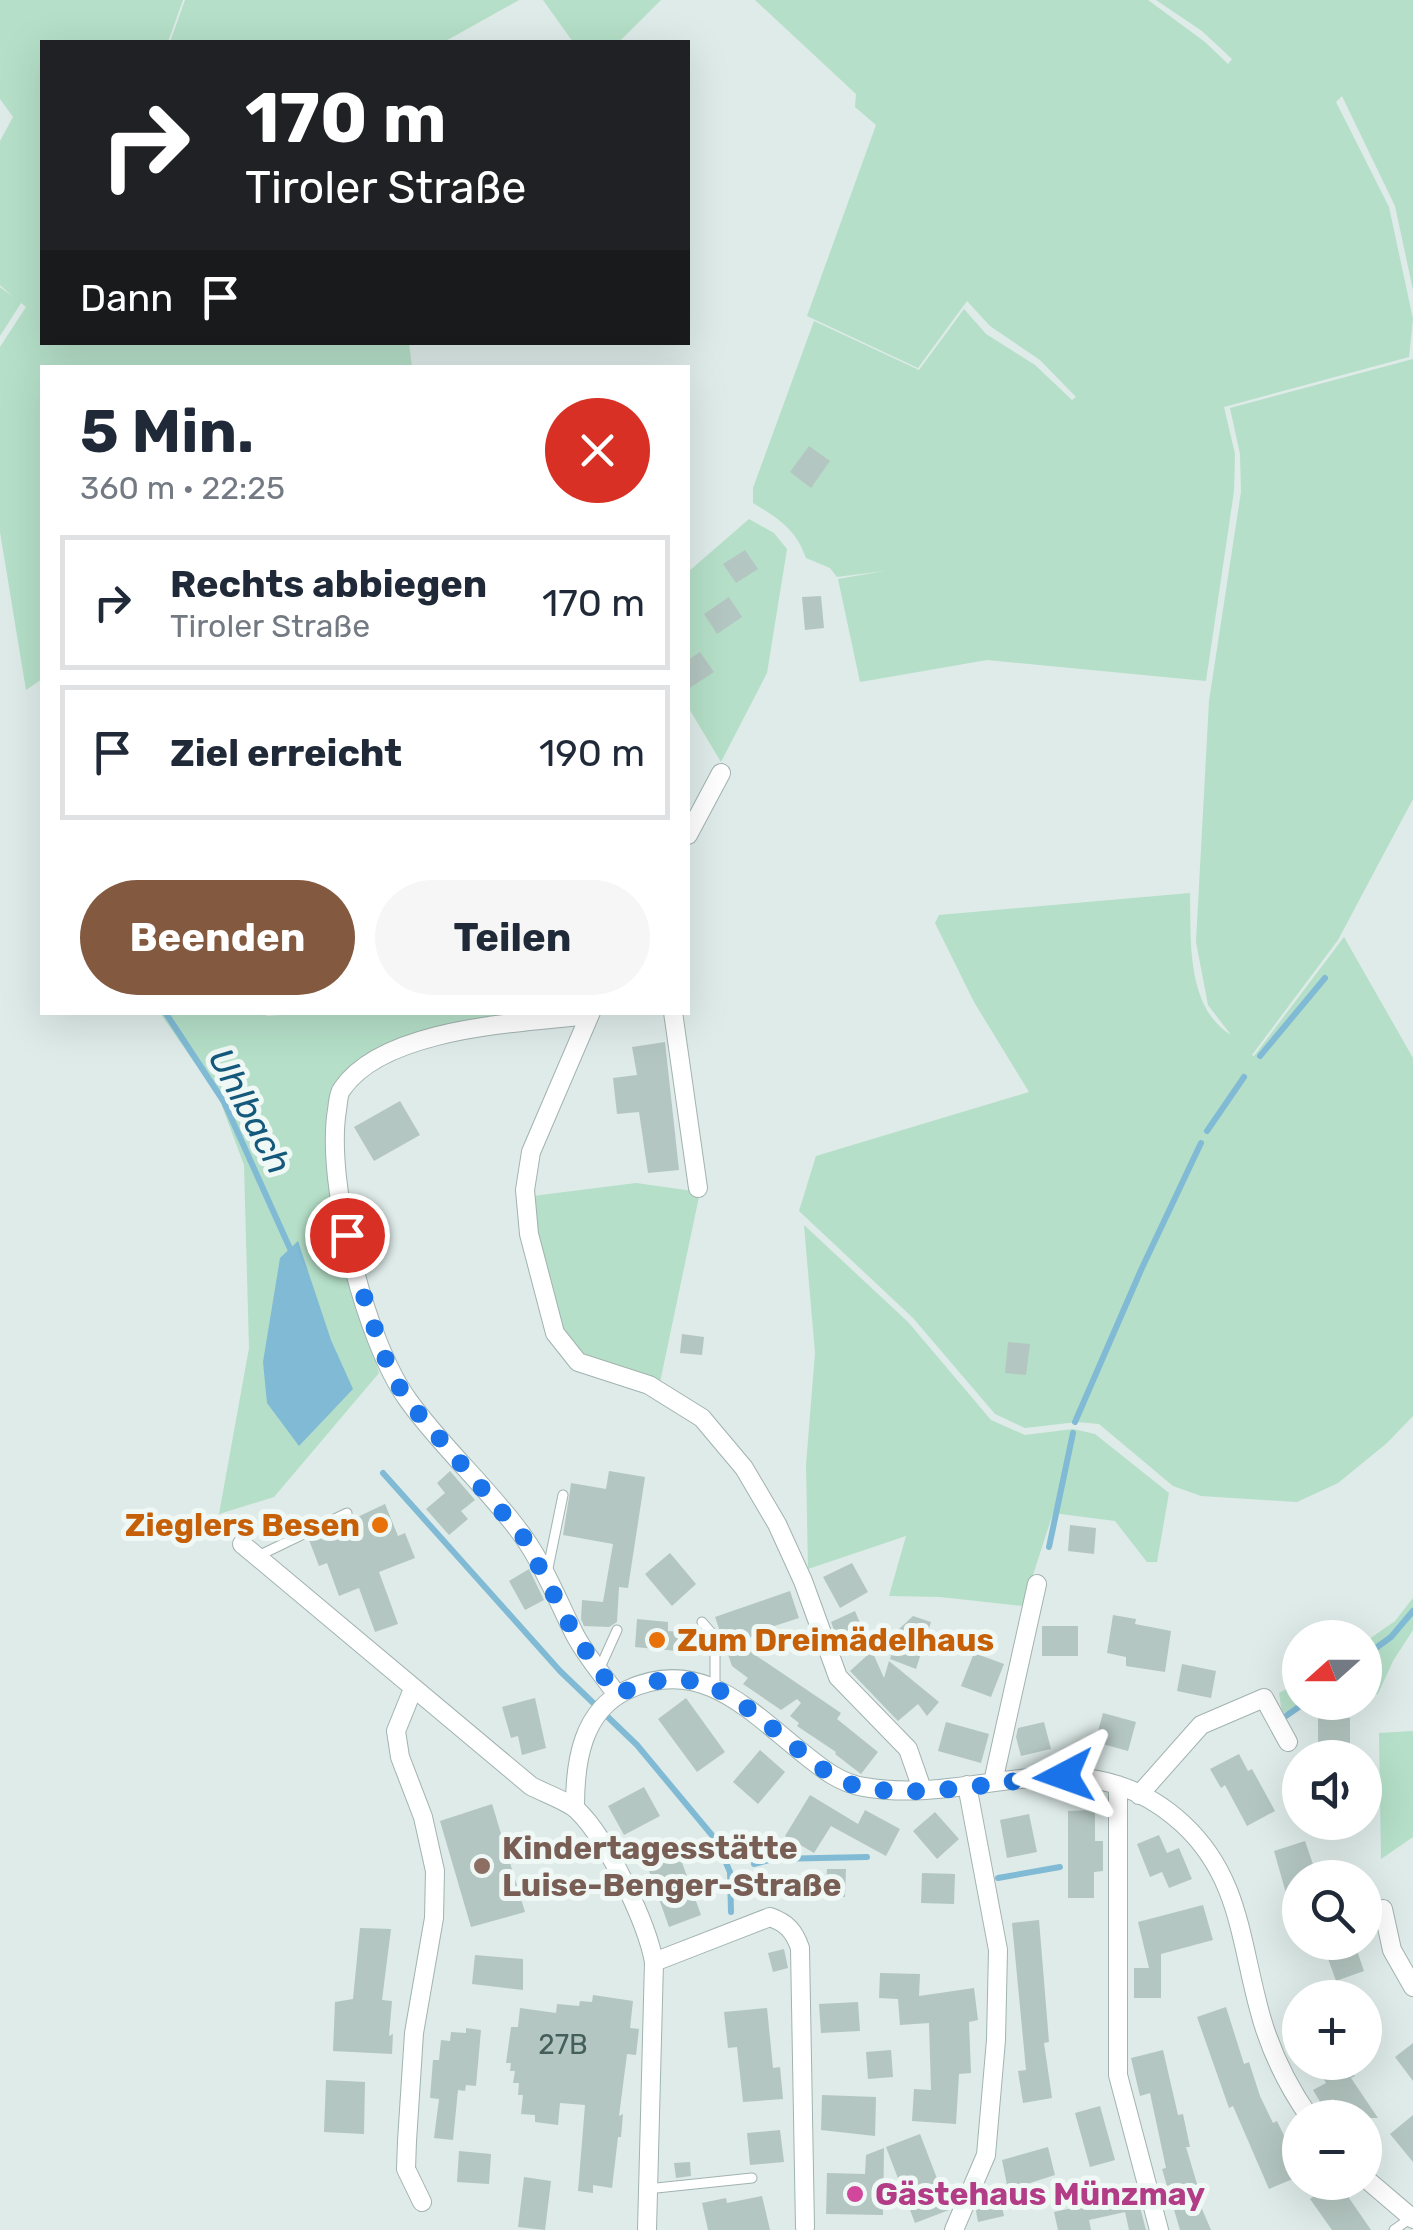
<!DOCTYPE html>
<html lang="de">
<head>
<meta charset="utf-8">
<style>
	:root { --surface:#fff; --page:#f6f6f7; --text:#1f2937; --muted:#747a83; --line:#e0e1e3; --accent:#835a40 }
	body { margin:0; font-family:Rubik,sans-serif; background:var(--page); color:var(--text); height:100vh; display:flex; flex-direction:column; font-size:38px; white-space:nowrap }
	* { box-sizing:border-box; margin:0 }
	p { font-size:32px; color:var(--muted) }
	.icon { flex:none; width:55px; height:55px; fill:none; stroke:currentColor; stroke-width:2; stroke-linecap:round; stroke-linejoin:round }
	.map { position:relative; flex:1; overflow:hidden }
	.details { position:absolute; left:40px; top:365px; width:650px; height:650px; display:flex; flex-direction:column; background:var(--surface); border-radius:0px; box-shadow:0 10px 40px #0002 }
	.details>* { flex:none }
	.top-card { position:absolute; left:40px; top:40px; width:650px; height:305px; border-radius:0px; box-shadow:0 10px 40px #0002; background:#202124; color:#fff; overflow:hidden }
	.needle { width:65px; rotate:249deg }
	.controls { position:absolute; left:1282px; top:1620px; display:grid; gap:20px }
	.controls a { display:grid; place-items:center; width:100px; height:100px; border-radius:50%; background:var(--surface); box-shadow:0 10px 40px #0002; font-size:50px }
	.pin { position:absolute; display:grid; place-items:center; width:85px; height:85px; color:#fff; margin:-42px; border:5px solid #fff; border-radius:50%; box-shadow:0 2px 10px #0007 }
	.me { position:absolute; width:110px; margin:-55px; rotate:266deg; stroke-linejoin:round; filter:drop-shadow(0 0 8px #0008) }
	.turn { display:flex; align-items:center; gap:35px; height:210px; padding:0 40px; font-size:45px }
	.turn .icon { width:130px; height:130px; stroke-width:2.5 }
	.turn b { display:block; font-size:70px; line-height:85px }
	.then { display:flex; align-items:center; height:95px; padding:0 40px; background:#0003; gap:20px; font-size:38px }
	.round { display:grid; place-items:center; flex:none; width:105px; height:105px; border-radius:52px; background:var(--page) }
	.headline { display:flex; align-items:center; justify-content:space-between; height:170px; padding:0 40px }
	h1 { font-size:60px; font-weight:700; line-height:75px }
	.primary-button { display:flex; gap:20px; margin-top:auto; padding:20px 40px }
	.primary-button a { flex:1; height:115px; border-radius:60px; background:var(--accent); color:#fff; font-size:40px; font-weight:700; line-height:115px; text-align:center }
	.primary-button a+a { background:var(--page); color:var(--text) }
	ul { padding:0; list-style:none }
	li { display:flex; align-items:center; gap:30px; height:135px; margin:0 20px 15px; padding:0 20px; border:5px solid var(--line); border-radius:0px }
	li div { flex:1 }
	li b { display:block; font-size:38px }
	li em { font-style:normal }
	.map>svg:first-child { display:block }
	.green { fill:#b5dfc8 }
	.water { fill:#81bad5 }
	.lines { fill:none; stroke-linecap:round; stroke-linejoin:round }
	.stream { stroke:#81bad5; stroke-width:6 }
	.building { fill:#b4c6c1 }
	.service-casing { stroke:#a1b3b0; stroke-width:11 }
	.minor-casing { stroke:#a1b3b0; stroke-width:20 }
	.service { stroke:#fff; stroke-width:9 }
	.minor { stroke:#fff; stroke-width:18 }
	.route { stroke:#1a73e8; stroke-width:18; stroke-dasharray:0 32.4 }
	.food-dot { fill:#e8710a; stroke:#eff8f5; stroke-width:4 }
	.education-dot { fill:#8d6e63; stroke:#eff8f5; stroke-width:4 }
	.hotel-dot { fill:#d1479c; stroke:#eff8f5; stroke-width:4 }
	.labels { text-anchor:middle; dominant-baseline:central; stroke-width:10; stroke-linejoin:round; paint-order:stroke }
	.number-label { font-size:28px; fill:#445e5c }
	.food-label { font-size:32px; font-weight:bold; fill:#c56008; stroke:#eff8f5; text-anchor:end }
	.education-label { font-size:32px; font-weight:bold; fill:#785e54; stroke:#eff8f5; text-anchor:start }
	.hotel-label { font-size:32px; font-weight:bold; fill:#b23c85; stroke:#eff8f5; text-anchor:start }
	.water-label { font-size:35px; font-style:italic; fill:#14597c; stroke:#eff8f5 }
</style>
</head>
<body>
<div class="map">
<svg width="1413" height="2230" viewBox="0 0 1413 2230">
	<rect width="100%" height="100%" fill="#deebe8"/>
	<!-- green -->
	<path class="green" d="M 0,0 L 183,0 L 168,42 L 42,42 L 42,342 L 409,343 L 412,367 L 42,368 L 42,679 L 26,690 L 0,532 L 0,347 L 26,307 L 21,303 L 0,336 L 0,287 L 13,297 L 0,285 L 0,141 L 13,117 L 0,99 Z
		M 185,0 L 519,0 L 444,42 L 170,42 Z
		M 543,0 L 661,0 L 619,42 L 573,42 Z
		M 755,0 L 1148,0 L 1205,42 L 1228,64 L 1232,59 L 1202,31 L 1156,0 L 1413,0 L 1413,290 L 1395,206 L 1342,96 L 1336,102 L 1389,207 L 1413,319 L 1409,357 L 1224,407 L 1235,454 L 1234,491 L 1206,681 L 987,660 L 860,682 L 838,579 L 884,571 L 837,577 L 830,568 L 806,558 C 796,529 778,518 753,503 L 753,488 L 814,321 L 919,370 L 964,309 L 986,334 L 1035,365 L 1072,400 L 1076,397 L 1040,360 L 990,326 L 967,301 L 918,368 L 807,316 L 876,125 L 855,107 L 856,94 Z
		M 1413,359 L 1413,799 L 1338,940 L 1252,1055 L 1254,1056 L 1344,937 L 1413,1058 L 1413,1416 L 1387,1443 L 1338,1483 L 1297,1502 L 1201,1496 L 1173,1486 L 1099,1424 L 1077,1422 L 1025,1428 L 995,1414 L 913,1318 L 799,1211 L 816,1156 L 1029,1092 L 974,1002 L 935,923 L 939,915 L 1190,893 C 1191,941 1186,1007 1231,1035 L 1208,1005 L 1196,942 L 1209,701 L 1241,492 L 1240,454 L 1230,408 Z
		M 749,519 L 774,533 L 787,549 L 767,673 L 721,762 L 688,707 L 688,572 Z
		M 262,1012 L 267,1016 L 322,1012 L 570,1013 L 421,1034 L 375,1050 L 332,1086 L 327,1163 L 341,1237 L 379,1373 L 274,1497 L 219,1514 L 249,1348 L 244,1165 L 219,1098 L 160,1013 Z
		M 636,1183 L 700,1192 L 659,1387 C 640,1379 594,1367 580,1356 C 549,1332 535,1234 533,1196 Z
		M 804,1225 L 908,1322 L 991,1420 L 1025,1435 L 1073,1429 L 1095,1434 L 1169,1493 L 1157,1562 L 1147,1562 L 1115,1521 L 1053,1513 L 1023,1606 L 940,1597 L 889,1596 L 906,1536 L 808,1569 L 806,1465 L 815,1353 Z
		M 1413,1598 L 1413,1630 L 1393,1661 L 1378,1694 L 1365,1696 L 1365,1642 L 1395,1621 Z
		M 1300,1682 L 1300,1702 L 1335,1703 L 1282,1713 L 1279,1693 Z
		M 1413,1731 L 1413,1837 L 1381,1859 L 1379,1733 Z"/>
	<!-- water -->
	<path class="water" d="M 298,1241 L 331,1340 L 353,1389 L 299,1446 L 267,1403 L 263,1362 L 280,1258 Z"/>
	<g class="lines">
		<!-- stream -->
		<path class="stream" d="M 165,1012 L 224,1102 L 292,1253
			M 1260,1056 L 1325,978
			M 1207,1131 L 1244,1077
			M 1075,1422 L 1141,1270 L 1201,1143
			M 383,1473 L 560,1671 L 637,1745 L 716,1840 L 730,1872 L 731,1912
			M 1049,1547 L 1073,1433
			M 1365,1656 L 1391,1637 L 1413,1611
			M 1283,1718 L 1306,1702
			M 754,1864 L 773,1859 L 867,1857
			M 998,1878 L 1060,1867"/>
	</g>
	<!-- building -->
	<path class="building" d="M 809,446 L 830,461 L 811,488 L 790,472 Z
		M 745,550 L 758,569 L 736,583 L 723,564 Z
		M 821,596 L 824,628 L 805,630 L 802,597 Z
		M 729,597 L 742,617 L 717,634 L 704,614 Z
		M 700,652 L 714,672 L 688,689 L 688,660 Z
		M 665,1042 L 679,1170 L 648,1173 L 639,1112 L 617,1114 L 613,1078 L 637,1075 L 632,1047 Z
		M 400,1101 L 420,1135 L 374,1161 L 354,1127 Z
		M 682,1334 L 704,1337 L 702,1355 L 680,1353 Z
		M 1008,1342 L 1030,1344 L 1026,1375 L 1005,1373 Z
		M 450,1471 L 475,1500 L 461,1511 L 468,1519 L 449,1535 L 426,1509 L 445,1493 L 437,1483 Z
		M 609,1471 L 645,1477 L 628,1588 L 619,1587 L 617,1622 L 609,1627 L 584,1626 L 581,1619 L 582,1600 L 603,1602 L 613,1544 L 563,1535 L 570,1491 L 571,1483 L 606,1489 Z
		M 385,1504 L 398,1536 L 405,1533 L 415,1558 L 379,1572 L 398,1624 L 375,1632 L 359,1588 L 339,1596 L 327,1563 L 319,1566 L 309,1540 Z
		M 1070,1525 L 1096,1528 L 1094,1554 L 1068,1551 Z
		M 670,1553 L 696,1584 L 672,1606 L 645,1574 Z
		M 852,1563 L 868,1592 L 840,1608 L 823,1577 Z
		M 529,1569 L 544,1600 L 525,1610 L 509,1581 Z
		M 790,1591 L 799,1618 L 753,1633 L 754,1636 L 736,1642 L 841,1713 L 837,1719 L 878,1752 L 861,1774 L 835,1754 L 836,1752 L 797,1726 L 799,1723 L 790,1716 L 801,1703 L 797,1699 L 781,1710 L 743,1684 L 748,1678 L 732,1666 L 715,1617 Z
		M 855,1611 L 865,1635 L 840,1646 L 831,1622 Z
		M 1113,1615 L 1136,1619 L 1135,1624 L 1171,1631 L 1165,1672 L 1126,1666 L 1126,1657 L 1107,1653 Z
		M 913,1616 L 931,1622 L 916,1669 L 890,1659 L 899,1629 Z
		M 637,1619 L 668,1622 L 668,1631 L 679,1632 L 677,1651 L 635,1647 Z
		M 1042,1626 L 1078,1626 L 1078,1656 L 1042,1656 Z
		M 872,1651 L 884,1678 L 889,1661 L 939,1702 L 927,1716 L 918,1704 L 898,1721 L 850,1671 Z
		M 974,1653 L 1004,1664 L 991,1697 L 961,1686 Z
		M 1182,1664 L 1216,1671 L 1211,1698 L 1177,1691 Z
		M 535,1698 L 546,1748 L 522,1755 L 518,1736 L 511,1738 L 502,1707 Z
		M 686,1698 L 725,1752 L 697,1772 L 658,1719 Z
		M 1103,1713 L 1136,1722 L 1128,1751 L 1095,1742 Z
		M 1318,1718 L 1350,1718 L 1350,1751 L 1318,1751 Z
		M 946,1722 L 989,1734 L 981,1763 L 938,1751 Z
		M 1044,1722 L 1051,1749 L 1021,1756 L 1016,1737 L 1018,1728 Z
		M 760,1750 L 785,1772 L 758,1804 L 733,1782 Z
		M 1239,1754 L 1248,1771 L 1252,1769 L 1275,1811 L 1247,1826 L 1225,1785 L 1221,1788 L 1210,1769 Z
		M 644,1787 L 660,1816 L 624,1835 L 608,1806 Z
		M 810,1795 L 858,1824 L 865,1810 L 900,1829 L 886,1856 L 831,1826 L 814,1853 L 785,1836 Z
		M 492,1804 L 525,1912 L 471,1927 L 440,1821 Z
		M 1095,1810 L 1095,1841 L 1103,1841 L 1103,1871 L 1094,1872 L 1094,1898 L 1068,1898 L 1068,1811 Z
		M 935,1812 L 959,1839 L 937,1859 L 913,1831 Z
		M 1029,1814 L 1037,1852 L 1007,1858 L 1000,1820 Z
		M 1159,1835 L 1167,1853 L 1179,1848 L 1192,1879 L 1169,1888 L 1162,1872 L 1150,1877 L 1137,1844 Z
		M 1305,1841 L 1316,1873 L 1312,1874 L 1313,1878 L 1300,1878 L 1300,1931 L 1297,1932 L 1274,1851 Z
		M 680,1857 L 701,1915 L 669,1927 L 648,1868 Z
		M 827,1869 L 846,1869 L 845,1897 L 826,1896 Z
		M 922,1873 L 955,1874 L 954,1904 L 921,1903 Z
		M 1203,1905 L 1213,1940 L 1161,1954 L 1161,1998 L 1134,1998 L 1134,1968 L 1149,1968 L 1138,1922 Z
		M 1039,1920 L 1049,2042 L 1044,2043 L 1052,2098 L 1023,2103 L 1018,2071 L 1026,2070 L 1012,1923 Z
		M 360,1928 L 391,1929 L 382,2000 L 392,2001 L 389,2036 L 393,2034 L 392,2054 L 333,2051 L 335,2002 L 353,1999 Z
		M 1322,1942 L 1354,1942 L 1364,1971 L 1336,1981 Z
		M 784,1949 L 788,1968 L 773,1972 L 768,1953 Z
		M 475,1955 L 523,1959 L 523,1990 L 472,1984 Z
		M 880,1973 L 920,1974 L 919,1996 L 974,1988 L 978,2020 L 969,2022 L 971,2073 L 959,2074 L 956,2124 L 912,2121 L 914,2089 L 931,2090 L 929,2023 L 900,2025 L 898,1999 L 879,1998 Z
		M 593,1995 L 633,2001 L 630,2028 L 639,2029 L 636,2055 L 627,2054 L 619,2116 L 623,2114 L 621,2137 L 618,2137 L 612,2188 L 593,2185 L 593,2193 L 578,2191 L 585,2105 L 560,2103 L 558,2125 L 535,2122 L 535,2115 L 521,2114 L 523,2095 L 518,2095 L 519,2083 L 513,2083 L 515,2071 L 510,2071 L 511,2063 L 506,2063 L 511,2027 L 518,2027 L 520,2008 L 556,2013 L 557,2004 L 579,2006 L 580,2001 L 592,2002 Z
		M 858,2002 L 860,2031 L 821,2033 L 819,2004 Z
		M 1226,2007 L 1244,2064 L 1249,2062 L 1260,2096 L 1273,2123 L 1277,2121 L 1300,2169 L 1300,2176 L 1269,2189 L 1233,2106 L 1229,2108 L 1197,2017 Z
		M 767,2008 L 773,2068 L 780,2067 L 783,2099 L 743,2102 L 737,2047 L 728,2048 L 724,2012 Z
		M 466,2028 L 481,2030 L 476,2086 L 466,2085 L 465,2091 L 458,2090 L 453,2140 L 434,2138 L 439,2099 L 430,2098 L 433,2060 L 439,2060 L 441,2040 L 450,2041 L 451,2032 L 466,2033 Z
		M 1413,2043 L 1413,2081 L 1395,2057 Z
		M 891,2050 L 893,2077 L 868,2079 L 866,2052 Z
		M 1163,2050 L 1178,2115 L 1183,2114 L 1190,2147 L 1186,2147 L 1200,2194 L 1196,2195 L 1211,2230 L 1180,2230 L 1162,2169 L 1166,2168 L 1150,2093 L 1140,2096 L 1131,2058 Z
		M 1314,2062 L 1347,2062 L 1355,2076 L 1351,2078 L 1378,2118 L 1346,2118 L 1333,2099 L 1322,2105 L 1313,2090 L 1326,2083 Z
		M 326,2080 L 365,2082 L 364,2134 L 324,2132 Z
		M 822,2095 L 876,2097 L 875,2136 L 821,2130 Z
		M 1100,2106 L 1115,2160 L 1090,2167 L 1075,2113 Z
		M 1413,2115 L 1413,2162 L 1390,2134 Z
		M 780,2130 L 784,2162 L 750,2165 L 747,2133 Z
		M 920,2134 L 949,2210 L 915,2223 L 886,2147 Z
		M 1048,2147 L 1055,2175 L 1008,2190 L 1002,2160 Z
		M 884,2148 L 883,2215 L 826,2214 L 827,2173 L 865,2174 L 866,2155 Z
		M 459,2151 L 491,2154 L 489,2184 L 457,2182 Z
		M 690,2162 L 691,2176 L 676,2178 L 674,2163 Z
		M 524,2177 L 551,2181 L 545,2230 L 518,2227 Z
		M 1333,2182 L 1338,2182 L 1371,2230 L 1332,2230 L 1310,2199 Z
		M 1134,2184 L 1146,2230 L 1129,2230 L 1125,2212 L 1089,2220 L 1091,2230 L 1058,2230 L 1054,2212 L 1112,2199 L 1110,2189 Z
		M 762,2196 L 770,2230 L 708,2230 L 702,2203 L 726,2198 L 727,2203 Z
		M 1000,2198 L 1004,2216 L 978,2222 L 976,2211 L 979,2203 Z"/>
	<g class="lines">
		<!-- service casing -->
		<g class="service-casing">
			<path id="service" d="M 256,1557 L 347,1513
				M 547,1573 L 563,1495
				M 702,1622 L 715,1637 L 715,1688
				M 599,1670 L 617,1630
				M 647,2189 L 752,2178
				M 1394,2230 L 1411,2218"/>
		</g>
		<!-- minor casing -->
		<g class="minor-casing">
			<path id="minor" d="M 688,835 L 721,773
				M 591,1012 L 531,1152 L 525,1190 L 529,1234 L 555,1333 L 578,1362 L 649,1385 L 702,1418 L 744,1468 L 777,1524 L 803,1581 L 838,1677 L 908,1749 L 922,1789
				M 673,1012 L 698,1188
				M 589,1015 C 521,1023 384,1027 342,1089 C 338,1094 338,1104 337,1110 C 325,1182 365,1341 408,1400 C 443,1449 490,1489 525,1539 C 545,1568 558,1601 574,1633 C 585,1655 603,1675 617,1695
				M 242,1544 L 531,1786 C 544,1793 570,1802 578,1811 C 607,1839 647,1923 654,1962 L 647,2230
				M 413,1689 L 396,1731 L 400,1757 L 423,1817 L 435,1871 L 434,1918 L 414,2033 L 407,2141 L 406,2169 L 422,2202
				M 993,1782 L 1037,1584
				M 1118,1785 L 1118,2075 L 1159,2230
				M 1139,1795 L 1201,1725 L 1264,1698 L 1288,1742
				M 575,1806 C 575,1762 582,1711 627,1690 C 699,1656 747,1708 799,1750 C 819,1766 838,1783 864,1787 C 978,1807 1082,1731 1183,1824 C 1239,1876 1240,1939 1259,2009 C 1269,2048 1287,2085 1310,2118
				M 1383,1909 L 1392,1950 L 1413,1987
				M 654,1962 L 770,1917 C 787,1923 794,1931 800,1948 L 805,2227
				M 1365,2178 L 1413,2219
				M 954,2230 L 986,2155 L 996,2040 L 998,1950 L 967,1785"/>
		</g>
		<!-- service -->
		<use href="#service" class="service"/>
		<!-- minor -->
		<use href="#minor" class="minor"/>
	</g>
	<g class="lines">
		<!-- route -->
		<path class="route" d="M 347,1235 L 367,1307 L 390,1371 L 407,1400 L 524,1538 L 576,1637 L 617,1695 C 699,1654 738,1701 799,1750 C 817,1765 834,1780 857,1786 C 919,1801 1001,1780 1064,1776"/>
	</g>
	<!-- markers -->
	<g class="food-dot">
		<circle cx="380" cy="1525" r="10"/>
		<circle cx="657" cy="1640" r="10"/>
	</g>
	<circle class="education-dot" cx="482" cy="1866" r="10"/>
	<circle class="hotel-dot" cx="855" cy="2194" r="10"/>
	<g class="labels">
		<!-- number labels -->
		<g class="number-label">
			<text x="563" y="2044">27B</text>
		</g>
		<!-- food labels -->
		<g class="food-label">
			<text x="360" y="1525">Zieglers Besen</text>
			<text x="677" y="1640" text-anchor="start">Zum Dreimädelhaus</text>
		</g>
		<!-- education labels -->
		<g class="education-label">
			<text x="502" y="1848">Kindertagesstätte<tspan x="502" dy="37">Luise-Benger-Straße</tspan></text>
		</g>
		<!-- hotel labels -->
		<g class="hotel-label">
			<text x="875" y="2194">Gästehaus Münzmay</text>
		</g>
		<!-- water labels -->
		<g class="water-label">
			<text transform="translate(250 1111) rotate(62)">Uhlbach</text>
		</g>
	</g>
</svg>
<div class="controls">
<a><svg class="needle" viewBox="-14 -14 28 28"><path d="M0-13l5 13h-10z" fill="#e53935"/><path d="M0 13l5-13h-10z" fill="#747a83"/></svg></a>
<a><svg class="icon" aria-label="sound" viewBox="0 0 24 24"><path d="M4 9h4l5-4v14l-5-4H4zM17 9q2 3 0 6"/></svg></a>
<a><svg class="icon" aria-label="search" viewBox="0 0 24 24"><circle cx="10" cy="10" r="6"/><path d="M15 15l6 6"/></svg></a>
<a>+</a>
<a>−</a>
</div>
<div class="pin" style="left:347px;top:1235px;background:#d93025"><svg class="icon" aria-label="arrive" viewBox="0 0 24 24"><path d="M6 21V4h12l-3 4 3 4H6"/></svg></div>
<svg class="me" style="left:1064px;top:1776px" viewBox="-20 -20 40 40"><path d="M0-17L14 15 0 8-14 15z" fill="#1a73e8" stroke="#fff" stroke-width="4"/></svg>
<div class="top-card">
<div class="turn"><svg class="icon" aria-label="right" viewBox="0 0 24 24"><path d="M7 20v-9h11M14 6l5 5-5 5"/></svg><div><b>170 m</b>Tiroler Straße</div></div>
<div class="then">Dann<svg class="icon" aria-label="arrive" viewBox="0 0 24 24"><path d="M6 21V4h12l-3 4 3 4H6"/></svg></div>
</div>
<section class="details">
<div class="headline"><div><h1>5 Min.</h1><p>360 m · 22:25</p></div><a class="round" style="background:#d93025;color:#fff"><svg class="icon" aria-label="close" viewBox="0 0 24 24"><path d="M6 6l12 12M18 6L6 18"/></svg></a></div>
<ul>
<li><svg class="icon" aria-label="right" viewBox="0 0 24 24"><path d="M7 20v-9h11M14 6l5 5-5 5"/></svg><div><b>Rechts abbiegen</b><p>Tiroler Straße</p></div><em>170 m</em></li>
<li><svg class="icon" aria-label="arrive" viewBox="0 0 24 24"><path d="M6 21V4h12l-3 4 3 4H6"/></svg><div><b>Ziel erreicht</b></div><em>190 m</em></li>
</ul>
<div class="primary-button"><a>Beenden</a><a>Teilen</a></div>
</section>
</div>
</body>
</html>
